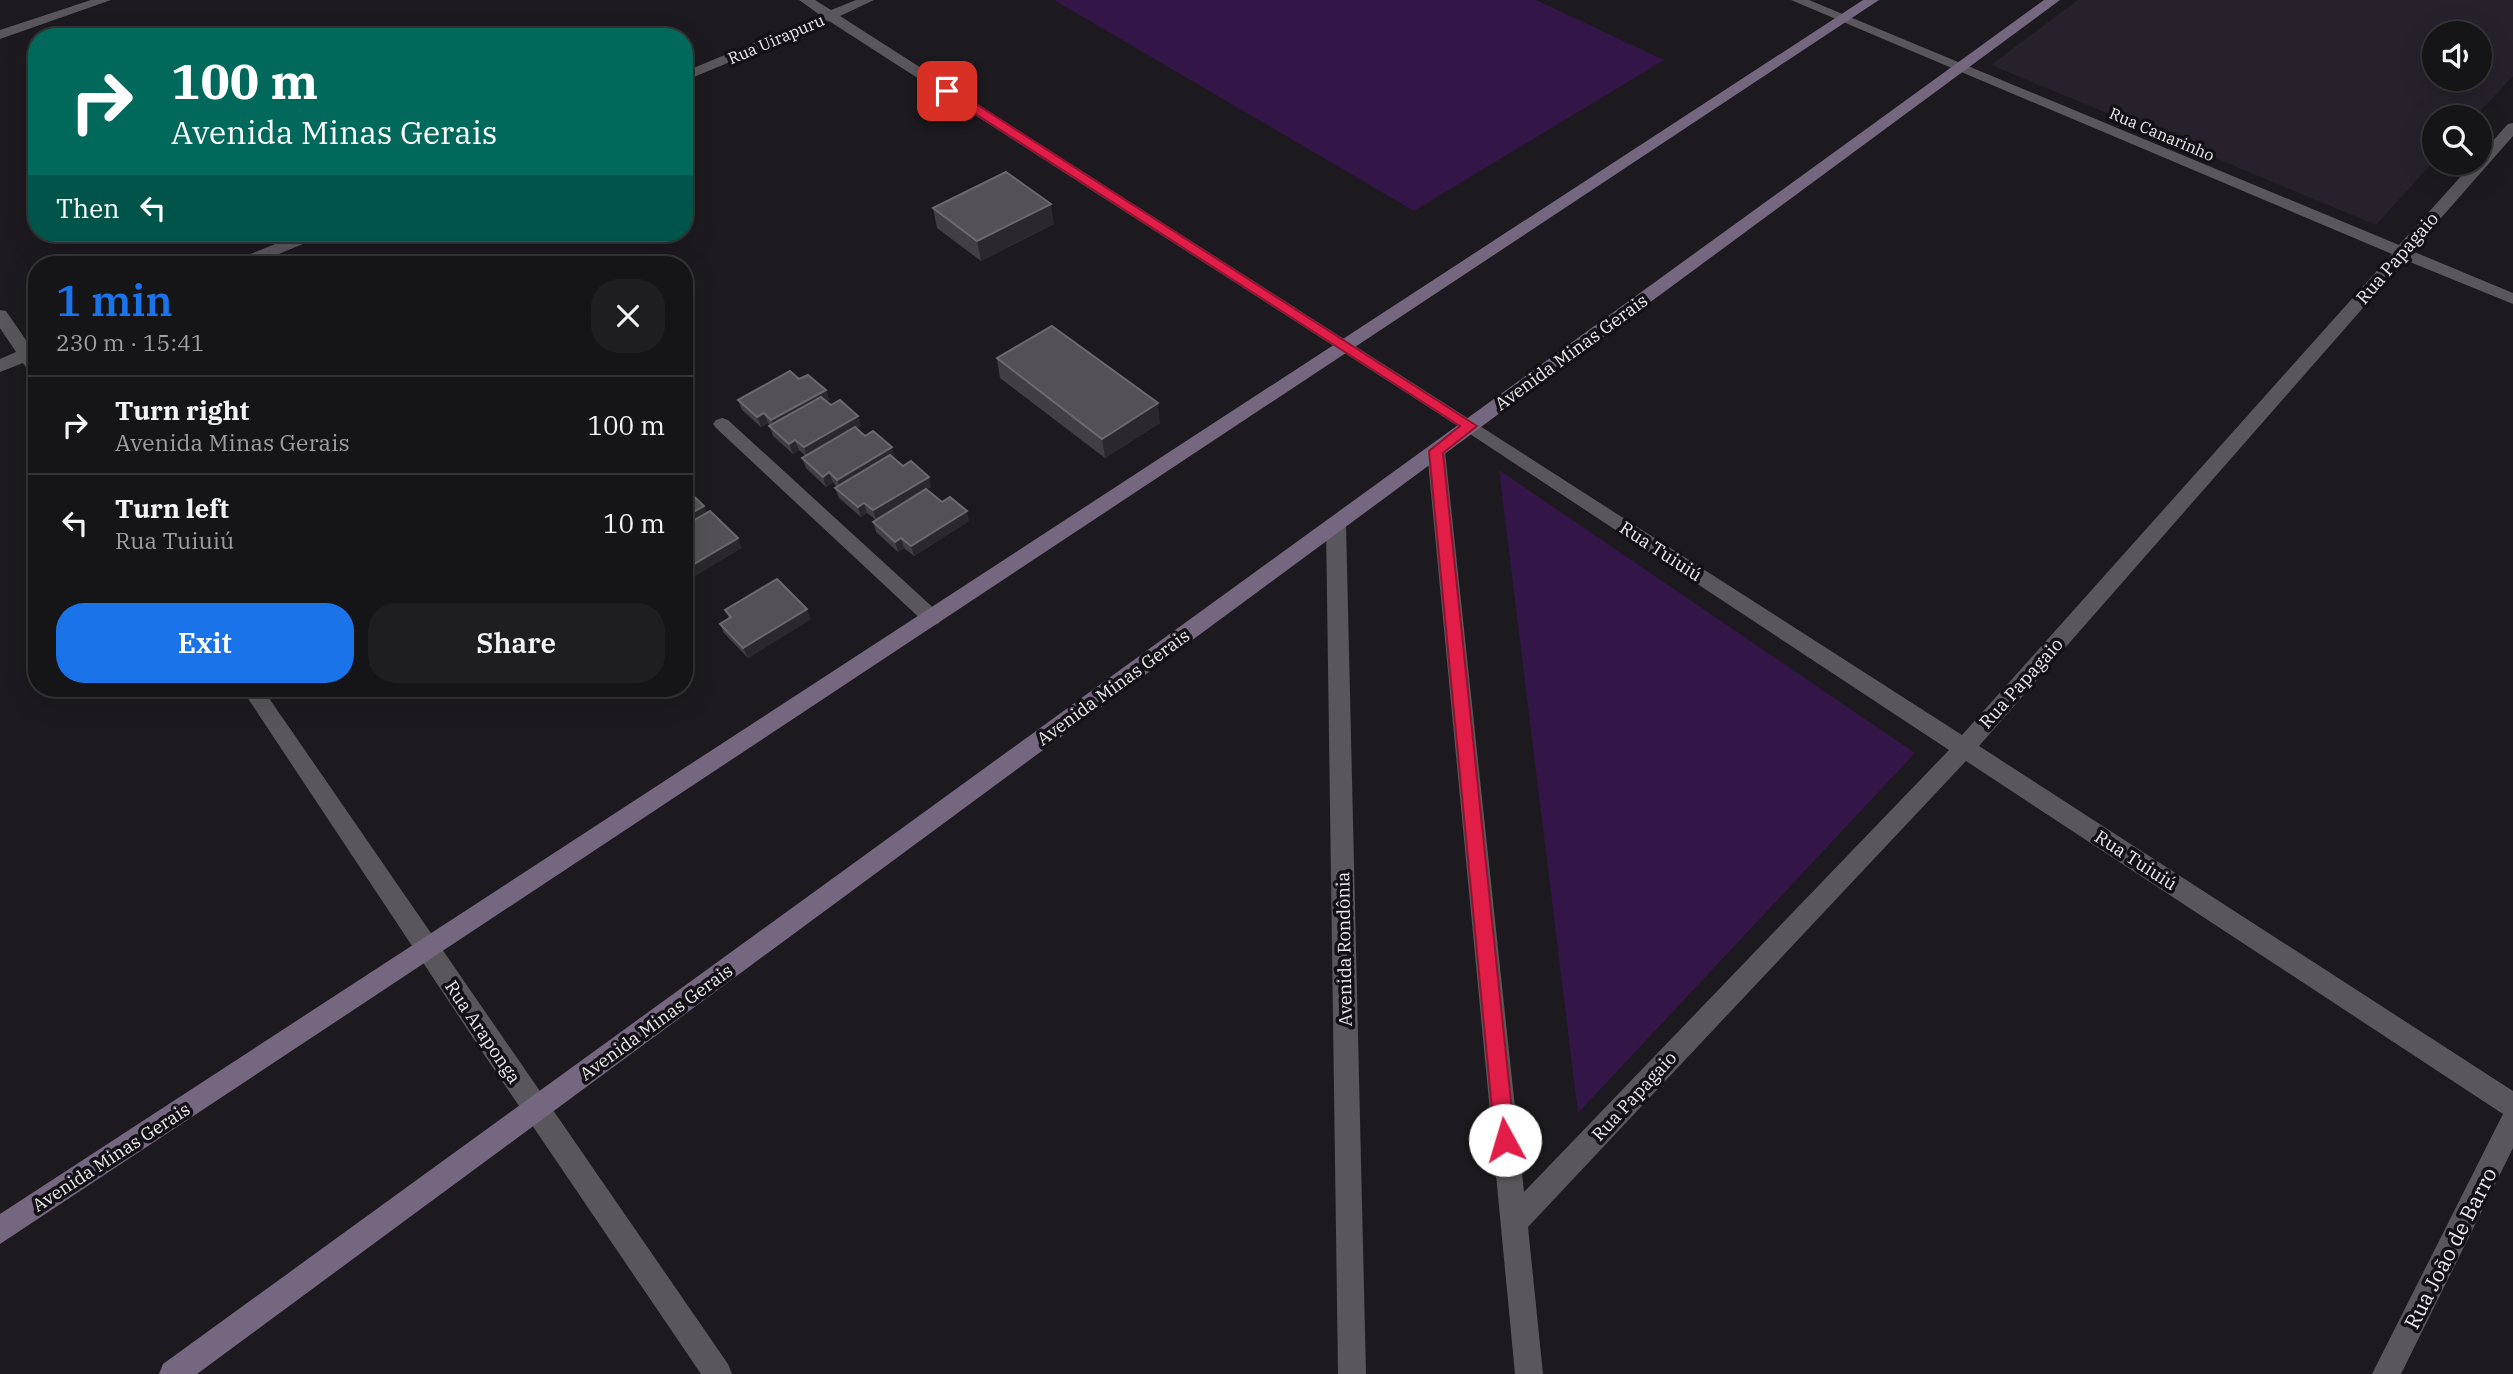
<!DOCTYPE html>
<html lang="en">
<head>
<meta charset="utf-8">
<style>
	:root { --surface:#151416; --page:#1e1d1f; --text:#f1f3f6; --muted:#9d9ea1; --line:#343335; --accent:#1a73e8 }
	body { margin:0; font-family:"IBM Plex Serif",serif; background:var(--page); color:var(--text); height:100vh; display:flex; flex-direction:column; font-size:26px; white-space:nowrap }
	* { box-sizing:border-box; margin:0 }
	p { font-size:23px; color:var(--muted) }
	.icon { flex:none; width:38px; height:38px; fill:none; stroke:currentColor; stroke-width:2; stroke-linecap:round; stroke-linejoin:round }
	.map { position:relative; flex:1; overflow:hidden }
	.side { position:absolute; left:28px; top:256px; width:665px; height:441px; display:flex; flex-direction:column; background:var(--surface); border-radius:28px; box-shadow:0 7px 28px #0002,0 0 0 2px var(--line) }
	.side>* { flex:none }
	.guide { position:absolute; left:28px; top:28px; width:665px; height:214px; border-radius:28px; box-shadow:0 7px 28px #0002,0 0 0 2px var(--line); background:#00695c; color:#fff; overflow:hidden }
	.buttons { position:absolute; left:2422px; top:21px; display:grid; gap:14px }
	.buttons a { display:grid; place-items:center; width:70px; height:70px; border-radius:50%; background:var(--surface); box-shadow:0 7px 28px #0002,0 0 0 2px var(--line); font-size:35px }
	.pin { position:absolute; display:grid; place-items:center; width:60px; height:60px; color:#fff; margin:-30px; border-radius:14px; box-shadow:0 4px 10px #0006 }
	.me { position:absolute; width:77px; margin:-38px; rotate:354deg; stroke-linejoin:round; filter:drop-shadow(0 0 5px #0008) }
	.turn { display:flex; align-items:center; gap:24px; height:147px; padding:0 28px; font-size:32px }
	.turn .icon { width:91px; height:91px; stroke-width:2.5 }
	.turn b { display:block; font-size:49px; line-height:60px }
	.then { display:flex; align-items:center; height:66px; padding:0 28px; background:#0003; gap:14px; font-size:26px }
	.round { display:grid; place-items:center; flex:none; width:74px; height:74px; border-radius:28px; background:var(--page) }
	.summary { display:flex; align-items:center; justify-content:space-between; height:119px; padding:0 28px }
	h1 { font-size:42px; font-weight:600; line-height:52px; color:var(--accent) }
	.action { display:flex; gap:14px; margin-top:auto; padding:14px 28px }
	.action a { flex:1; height:80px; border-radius:28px; background:var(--accent); color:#fff; font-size:28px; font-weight:600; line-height:80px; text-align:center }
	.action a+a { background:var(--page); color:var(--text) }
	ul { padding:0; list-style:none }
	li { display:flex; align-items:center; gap:21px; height:98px; padding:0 28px; border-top:2px solid var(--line) }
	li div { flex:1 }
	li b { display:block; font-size:26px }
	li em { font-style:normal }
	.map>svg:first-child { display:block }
	.built { fill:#26212a; fill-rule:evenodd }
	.green { fill:#341548 }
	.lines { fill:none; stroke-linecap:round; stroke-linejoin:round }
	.street { fill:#59575b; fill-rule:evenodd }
	.secondary { fill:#756780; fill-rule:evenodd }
	.wall { fill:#423f44 }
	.shaded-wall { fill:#2b282d }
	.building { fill:#545156; stroke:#6c696e; stroke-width:2 }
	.route { fill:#e11d48; stroke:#92132f; stroke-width:2 }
	.labels { text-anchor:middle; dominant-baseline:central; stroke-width:7; stroke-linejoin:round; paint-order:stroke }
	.far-street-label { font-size:16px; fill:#eceaed; stroke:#131115 }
	.street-label { font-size:18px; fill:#eceaed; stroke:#131115 }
	.near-street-label { font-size:21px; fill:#eceaed; stroke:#131115 }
</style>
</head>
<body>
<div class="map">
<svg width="2513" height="1374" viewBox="0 0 2513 1374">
	<rect width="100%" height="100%" fill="#1c1a1e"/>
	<!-- built -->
	<path class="built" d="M 2078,0 L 2513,0 L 2513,76 L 2475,117 L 2434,117 L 2434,161 L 2376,225 L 1991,65 ZM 2480,33 L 2480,79 L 2434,79 L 2434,33 Z"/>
	<!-- green -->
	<path class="green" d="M 1054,0 L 1536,0 L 1664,60 L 1414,211 Z
		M 1499,470 L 1915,753 L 1578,1113 Z"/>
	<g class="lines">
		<!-- street -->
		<path class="street" d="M 91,0 L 111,0 L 0,39 L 0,30 Z
			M 799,0 L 815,0 L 831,10 L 856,0 L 874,0 L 840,16 L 1962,735 L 2392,254 L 1791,0 L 1809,0 L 2399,245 L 2473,163 L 2480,163 L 2480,155 L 2508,124 L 2513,123 L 2513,136 L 2412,251 L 2513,293 L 2513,304 L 2405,260 L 1979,746 L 2513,1091 L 2513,1148 L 2401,1374 L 2372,1374 L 2503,1114 L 1966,761 L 1528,1227 L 1543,1374 L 1515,1374 L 1427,451 L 1430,446 L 1442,446 L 1445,451 L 1524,1192 L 1949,750 L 1464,430 L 829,21 L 684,81 L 684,72 L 820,15 Z
			M 303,233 L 324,233 L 322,236 L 255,264 L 233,264 L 235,260 Z
			M 0,310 L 6,311 L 30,346 L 37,344 L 37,376 L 31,374 L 23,363 L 0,372 L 0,359 L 16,352 L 0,328 Z
			M 722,418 L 728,420 L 939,613 L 942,618 L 939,623 L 932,626 L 925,623 L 716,428 L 713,424 L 716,420 Z
			M 1336,517 L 1343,519 L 1346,524 L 1366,1374 L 1338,1374 L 1326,524 L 1329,519 Z
			M 241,688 L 262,688 L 728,1364 L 732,1374 L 701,1374 L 485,1056 Z"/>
		<!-- secondary -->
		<path class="secondary" d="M 1863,0 L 1879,0 L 0,1244 L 0,1214 Z
			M 2044,0 L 2060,0 L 197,1374 L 159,1374 L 163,1364 Z"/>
	</g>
	<!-- wall -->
	<path class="wall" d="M 933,208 L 1054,224 L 981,261 L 937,228 Z
		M 997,358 L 1160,423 L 1105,458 L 1000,378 Z
		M 799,379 L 826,390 L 829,400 L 827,401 L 861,426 L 857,429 L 895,457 L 894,458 L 903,466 L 931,487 L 927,489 L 942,502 L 969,521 L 914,556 L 904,548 L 898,552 L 876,532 L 873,522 L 876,520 L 867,513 L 861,517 L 839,498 L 835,488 L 837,487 L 833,482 L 826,487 L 806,468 L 802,458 L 806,456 L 799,450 L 793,454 L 773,436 L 770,426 L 768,423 L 761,427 L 742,410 L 738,400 Z
		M 725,610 L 811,619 L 748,658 L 724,633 L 720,624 L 729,618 Z"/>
	<!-- shaded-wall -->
	<path class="shaded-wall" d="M 1051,204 L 1054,224 L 981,261 L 977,241 Z
		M 826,390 L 829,400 L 775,430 L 771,420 Z
		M 1158,403 L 1160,423 L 1105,458 L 1102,439 Z
		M 764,413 L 768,423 L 761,427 L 757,417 Z
		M 858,416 L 861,426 L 807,457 L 804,447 Z
		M 795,440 L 799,450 L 793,454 L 789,444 Z
		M 892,447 L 895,457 L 841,490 L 837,480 Z
		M 829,472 L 833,482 L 826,487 L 823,477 Z
		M 929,477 L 931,487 L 876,520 L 873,510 Z
		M 864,503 L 867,513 L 861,517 L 858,507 Z
		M 704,506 L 709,516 L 684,530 L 684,517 Z
		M 967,511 L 969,521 L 914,556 L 911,546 Z
		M 738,538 L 742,548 L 684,583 L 684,570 Z
		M 901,538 L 904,548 L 898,552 L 895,542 Z
		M 807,609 L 811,619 L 748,658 L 743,648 Z"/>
	<!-- building -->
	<path class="building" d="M 1006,172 L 1051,204 L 977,241 L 933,208 Z
		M 1052,326 L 1158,403 L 1102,439 L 997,358 Z
		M 790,371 L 799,379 L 808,375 L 826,390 L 771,420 L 764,413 L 757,417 L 738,400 Z
		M 821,397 L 831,405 L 840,400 L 858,416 L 804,447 L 795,440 L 789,444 L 769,426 Z
		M 855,427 L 865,436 L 873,431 L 892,447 L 837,480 L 829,472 L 823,477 L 802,458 Z
		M 890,455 L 903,466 L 911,461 L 929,477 L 873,510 L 864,503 L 858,507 L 835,488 Z
		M 684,487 L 704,506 L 684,517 Z
		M 926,489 L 942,502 L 950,497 L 967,511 L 911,546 L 901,538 L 895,542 L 873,522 Z
		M 710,511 L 738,538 L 684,570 L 684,526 Z
		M 777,579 L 807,609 L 743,648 L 720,624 L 731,617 L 725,610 Z"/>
	<!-- route -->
	<path class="route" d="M 943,88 L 951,88 L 1477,426 L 1443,453 L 1515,1140 L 1512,1147 L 1505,1150 L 1498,1147 L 1495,1140 L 1429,451 L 1460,426 L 943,93 Z"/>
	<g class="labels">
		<!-- far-street labels -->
		<g class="far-street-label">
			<text transform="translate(776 39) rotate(-23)">Rua Uirapuru</text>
			<text transform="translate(2162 134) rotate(23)">Rua Canarinho</text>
		</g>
		<!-- street labels -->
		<g class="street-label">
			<text transform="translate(2397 258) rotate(-49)">Rua Papagaio</text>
			<text transform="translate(1571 352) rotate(-36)">Avenida Minas Gerais</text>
			<text transform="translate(1661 551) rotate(33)">Rua Tuiuiú</text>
			<text transform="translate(2021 683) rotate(-48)">Rua Papagaio</text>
			<text transform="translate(1113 687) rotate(-36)">Avenida Minas Gerais</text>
			<text transform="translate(2136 860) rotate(33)">Rua Tuiuiú</text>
			<text transform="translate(1344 949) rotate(-91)">Avenida Rondônia</text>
			<text transform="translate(656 1022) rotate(-36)">Avenida Minas Gerais</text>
			<text transform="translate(483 1032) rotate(56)">Rua Araponga</text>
			<text transform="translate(1634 1096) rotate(-47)">Rua Papagaio</text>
			<text transform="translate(111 1157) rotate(-33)">Avenida Minas Gerais</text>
		</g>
		<!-- near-street labels -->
		<g class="near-street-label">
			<text transform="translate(2450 1248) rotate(-63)">Rua João de Barro</text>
		</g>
	</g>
</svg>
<div class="buttons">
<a><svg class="icon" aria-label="sound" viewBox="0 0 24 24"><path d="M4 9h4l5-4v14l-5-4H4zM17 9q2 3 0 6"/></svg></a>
<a><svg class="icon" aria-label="search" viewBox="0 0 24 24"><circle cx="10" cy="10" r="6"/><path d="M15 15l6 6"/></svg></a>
</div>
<div class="pin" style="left:947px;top:91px;background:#d93025"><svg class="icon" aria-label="arrive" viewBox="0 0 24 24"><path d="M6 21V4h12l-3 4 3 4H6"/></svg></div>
<svg class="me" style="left:1505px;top:1140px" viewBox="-20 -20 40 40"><circle r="19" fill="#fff"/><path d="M0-13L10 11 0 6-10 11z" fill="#e11d48"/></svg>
<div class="guide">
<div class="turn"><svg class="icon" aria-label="right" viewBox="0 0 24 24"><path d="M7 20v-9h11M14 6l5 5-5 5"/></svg><div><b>100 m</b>Avenida Minas Gerais</div></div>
<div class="then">Then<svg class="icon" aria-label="left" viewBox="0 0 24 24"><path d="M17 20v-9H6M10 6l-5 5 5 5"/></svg></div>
</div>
<section class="side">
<div class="summary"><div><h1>1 min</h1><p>230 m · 15:41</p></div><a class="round"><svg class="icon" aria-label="close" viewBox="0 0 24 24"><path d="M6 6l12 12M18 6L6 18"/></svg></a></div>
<ul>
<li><svg class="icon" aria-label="right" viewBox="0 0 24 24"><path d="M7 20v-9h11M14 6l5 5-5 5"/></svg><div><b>Turn right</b><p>Avenida Minas Gerais</p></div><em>100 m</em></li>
<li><svg class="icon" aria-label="left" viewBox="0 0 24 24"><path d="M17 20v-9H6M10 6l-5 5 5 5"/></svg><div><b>Turn left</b><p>Rua Tuiuiú</p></div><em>10 m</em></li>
</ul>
<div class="action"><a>Exit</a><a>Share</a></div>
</section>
</div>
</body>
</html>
